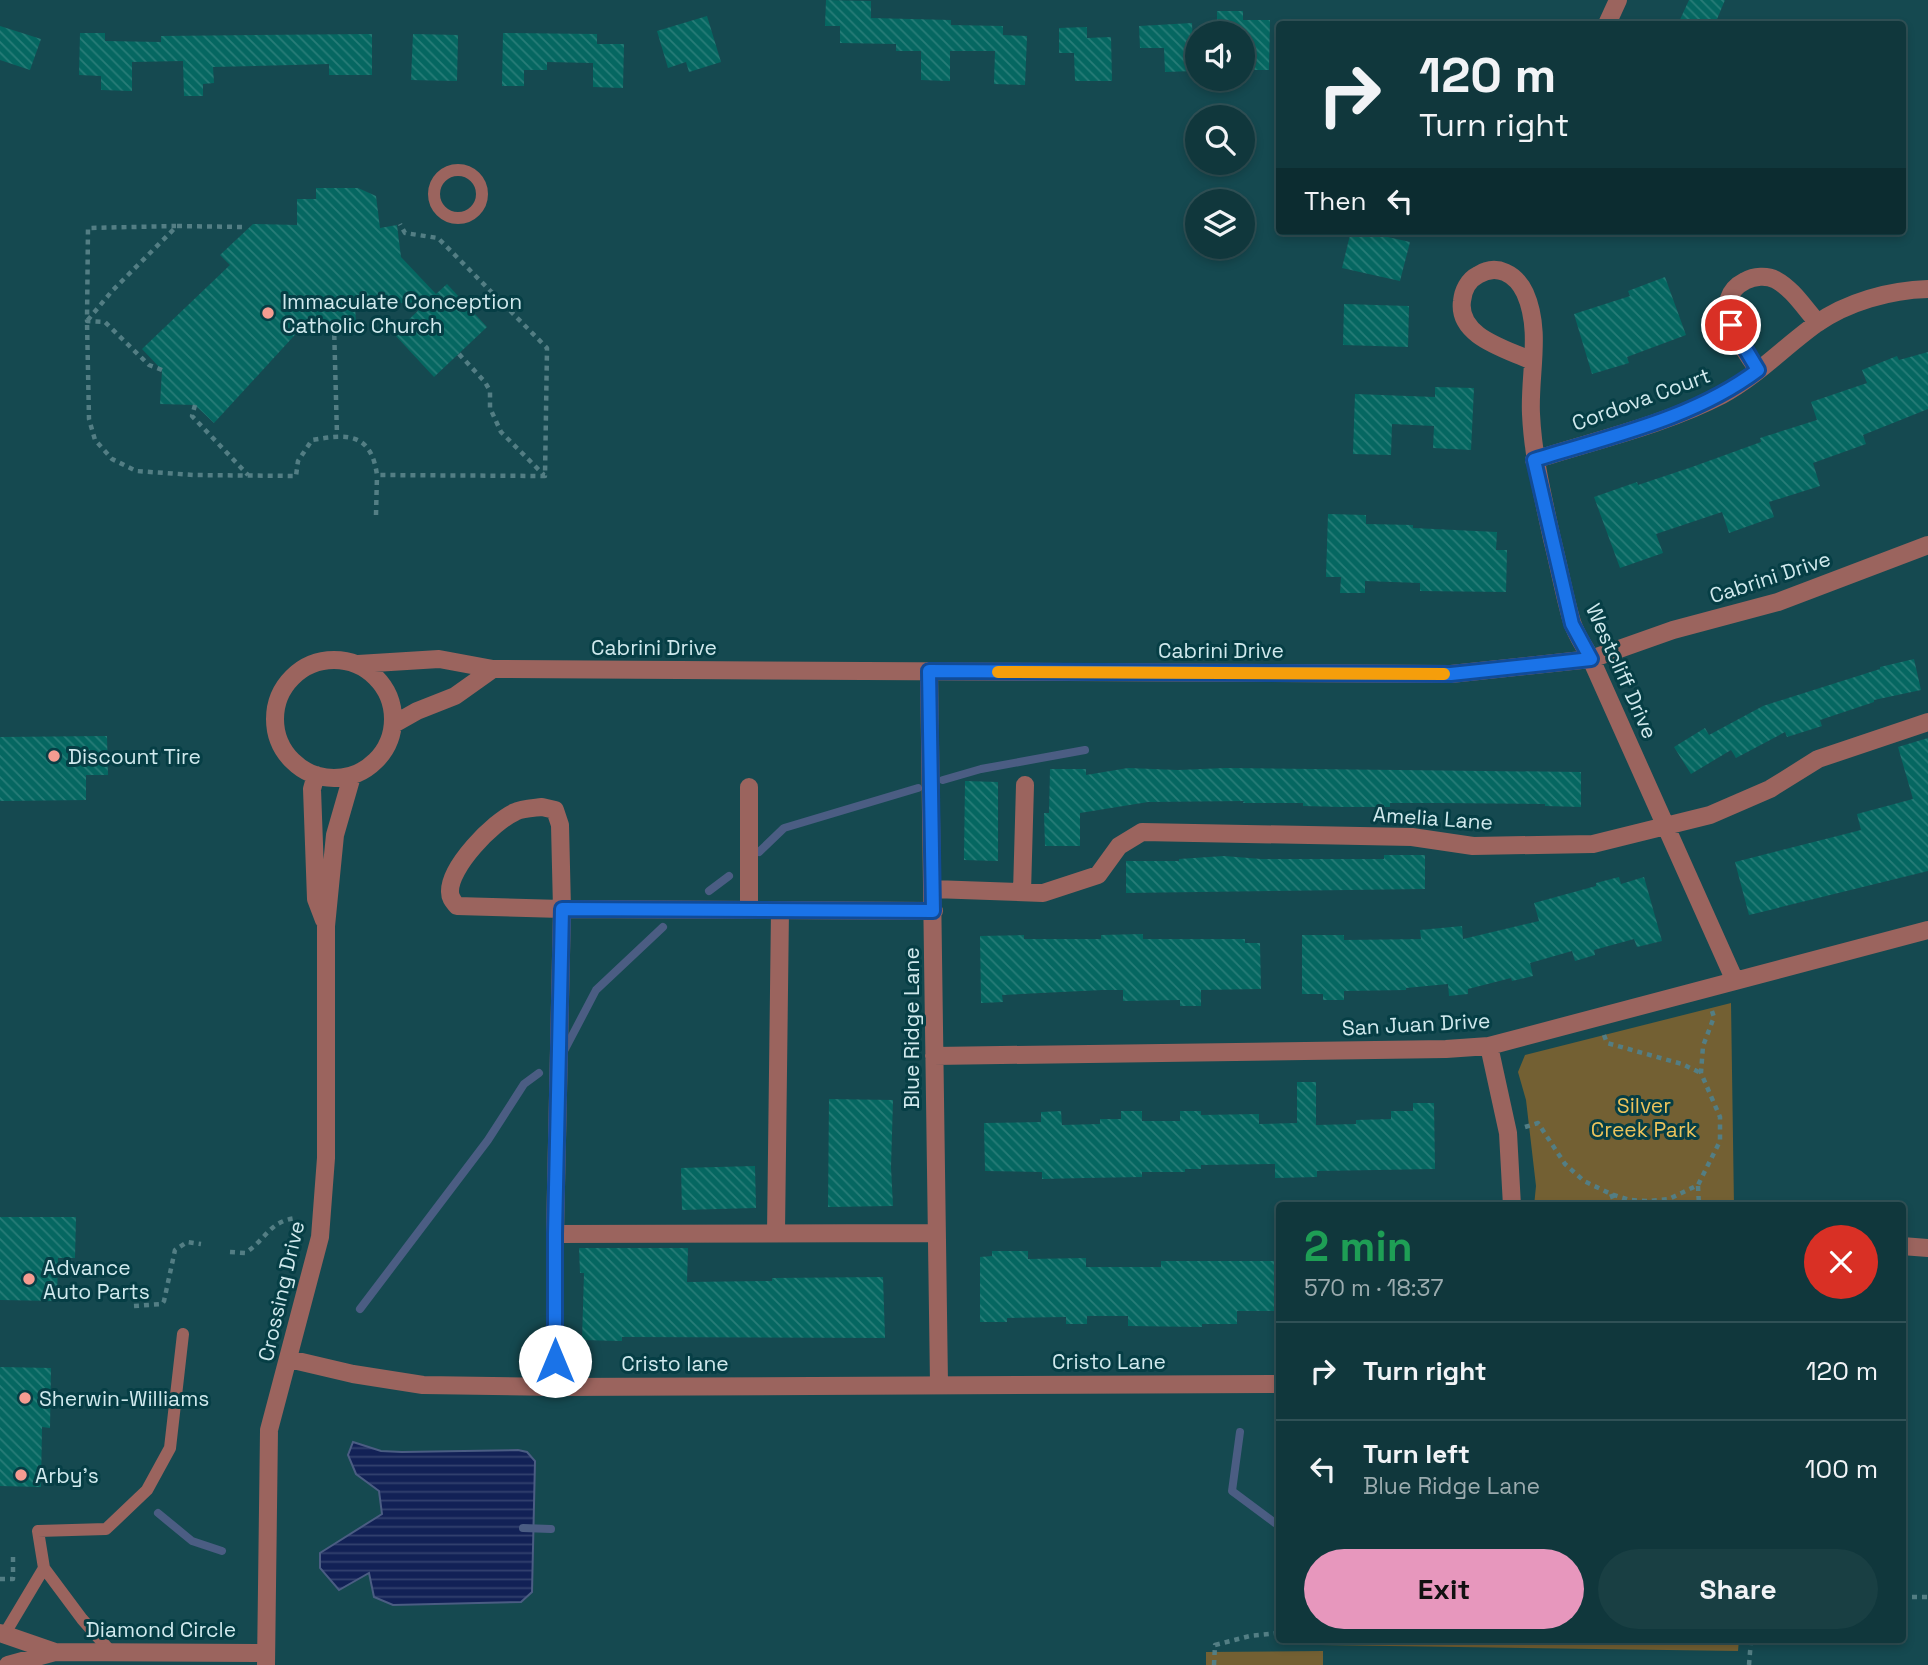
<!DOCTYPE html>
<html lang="en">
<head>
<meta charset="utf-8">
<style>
	:root { --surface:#10373c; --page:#193f43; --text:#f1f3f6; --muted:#9cacaf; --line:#305156; --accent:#e797bd }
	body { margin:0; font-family:"Space Grotesk",sans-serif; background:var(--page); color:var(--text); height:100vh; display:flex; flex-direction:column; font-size:26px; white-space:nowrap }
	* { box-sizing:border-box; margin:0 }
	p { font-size:23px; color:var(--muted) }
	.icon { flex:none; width:38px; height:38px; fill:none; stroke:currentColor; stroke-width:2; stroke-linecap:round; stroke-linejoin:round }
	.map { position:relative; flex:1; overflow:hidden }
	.panel { position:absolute; left:1276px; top:1202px; width:630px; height:441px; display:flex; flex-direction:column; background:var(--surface); border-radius:7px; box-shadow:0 4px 10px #0003,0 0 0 2px var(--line) }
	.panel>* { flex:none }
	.top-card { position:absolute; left:1276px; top:21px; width:630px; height:214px; border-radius:7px; box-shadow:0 4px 10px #0003,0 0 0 2px var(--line); background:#10373c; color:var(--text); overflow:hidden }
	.buttons { position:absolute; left:1185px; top:21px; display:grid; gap:14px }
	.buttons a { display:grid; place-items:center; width:70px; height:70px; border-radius:50%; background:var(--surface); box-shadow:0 4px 10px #0003,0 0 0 2px var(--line); font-size:35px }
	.pin { position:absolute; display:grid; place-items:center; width:60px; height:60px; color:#fff; margin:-30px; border:4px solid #fff; border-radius:50%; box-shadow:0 2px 7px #0007 }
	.me { position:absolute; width:77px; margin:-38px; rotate:0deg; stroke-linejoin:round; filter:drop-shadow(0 0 5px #0008) }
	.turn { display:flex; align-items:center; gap:24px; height:147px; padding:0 28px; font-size:32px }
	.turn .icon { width:91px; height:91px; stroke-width:2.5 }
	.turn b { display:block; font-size:49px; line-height:60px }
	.then { display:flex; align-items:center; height:66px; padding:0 28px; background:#0003; gap:14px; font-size:26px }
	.round { display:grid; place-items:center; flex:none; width:74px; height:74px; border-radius:37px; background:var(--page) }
	.headline { display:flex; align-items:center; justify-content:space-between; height:119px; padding:0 28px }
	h1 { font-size:42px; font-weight:700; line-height:52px; color:#1e9e55 }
	.button { display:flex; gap:14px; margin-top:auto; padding:14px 28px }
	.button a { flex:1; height:80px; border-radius:42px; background:var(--accent); color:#111; font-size:28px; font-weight:700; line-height:80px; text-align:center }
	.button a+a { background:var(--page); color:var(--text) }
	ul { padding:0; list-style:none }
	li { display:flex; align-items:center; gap:21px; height:98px; padding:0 28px; border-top:2px solid var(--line) }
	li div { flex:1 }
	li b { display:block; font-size:26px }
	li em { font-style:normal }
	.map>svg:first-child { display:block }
	.green { fill:#736033 }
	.water { fill:url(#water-rules); stroke:#4b5d83; stroke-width:2 }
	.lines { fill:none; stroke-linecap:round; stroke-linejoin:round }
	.stream { stroke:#4b5d83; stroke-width:8 }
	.building { fill:url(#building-back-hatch) }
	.path { stroke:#537e84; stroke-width:4.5; stroke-dasharray:5 5; stroke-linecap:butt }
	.service { stroke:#9b645e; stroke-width:12 }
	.minor { stroke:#9b645e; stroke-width:18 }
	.route-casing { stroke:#114b97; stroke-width:18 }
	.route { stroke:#1a73e8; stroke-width:12 }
	.slow { stroke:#f59e0b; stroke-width:12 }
	.poi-dot { fill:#f59c91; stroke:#063e45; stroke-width:2.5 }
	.labels { text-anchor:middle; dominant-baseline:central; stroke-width:6; stroke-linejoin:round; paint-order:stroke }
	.poi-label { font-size:21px; fill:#d0e9ed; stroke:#063e45; text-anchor:start }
	.street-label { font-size:21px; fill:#d0e9ed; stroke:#063e45 }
	.park-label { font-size:21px; fill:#ecc35c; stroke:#063e45 }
</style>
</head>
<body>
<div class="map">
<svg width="1928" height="1665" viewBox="0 0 1928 1665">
	<defs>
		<pattern id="water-rules" width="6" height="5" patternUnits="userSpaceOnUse" patternTransform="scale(1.75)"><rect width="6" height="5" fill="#122156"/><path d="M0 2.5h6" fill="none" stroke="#33416f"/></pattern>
		<pattern id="building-back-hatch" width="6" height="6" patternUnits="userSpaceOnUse" patternTransform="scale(1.75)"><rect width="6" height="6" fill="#056761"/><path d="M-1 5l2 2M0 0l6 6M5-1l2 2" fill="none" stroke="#287d78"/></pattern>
	</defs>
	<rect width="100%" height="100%" fill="#154950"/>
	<!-- green -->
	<path class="green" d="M 1731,1003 L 1734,1206 L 1534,1206 L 1536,1186 L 1526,1100 L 1518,1072 L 1525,1055 Z
		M 1320,1640 L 1739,1640 L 1738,1651 L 1320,1645 Z
		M 1323,1651 L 1323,1665 L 1206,1665 L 1206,1652 Z"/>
	<!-- water -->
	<path class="water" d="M 353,1442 L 381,1451 L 402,1452 L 518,1450 L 527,1452 L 535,1461 L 532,1592 L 521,1602 L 393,1605 L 374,1597 L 369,1573 L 339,1590 L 320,1568 L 320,1553 L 382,1514 L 379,1491 L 356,1474 L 348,1455 Z"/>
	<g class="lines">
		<!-- stream -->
		<path class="stream" d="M 943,780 L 981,769 L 1085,750
			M 759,852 L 784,828 L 918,788
			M 709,891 L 729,876
			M 563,1053 L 596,990 L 663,927
			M 360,1309 L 488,1140 L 524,1084 L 539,1073
			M 1240,1432 L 1232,1491 L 1275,1523
			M 158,1513 L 192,1541 L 222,1551
			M 523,1528 L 551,1529"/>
	</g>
	<!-- building -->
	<path class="building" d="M 826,0 L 871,1 L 871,18 L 951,20 L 951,25 L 1003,26 L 1003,35 L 1027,36 L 1025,85 L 994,84 L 995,51 L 950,51 L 950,81 L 921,80 L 921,51 L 896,51 L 896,44 L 840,43 L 840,26 L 825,26 Z
		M 1689,0 L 1725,0 L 1715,24 L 1678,24 Z
		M 1217,11 L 1243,11 L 1243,20 L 1270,20 L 1269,70 L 1242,70 L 1242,33 L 1217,33 Z
		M 707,16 L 721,62 L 689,72 L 686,62 L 668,68 L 657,31 Z
		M 1192,23 L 1194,71 L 1165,72 L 1164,48 L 1140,48 L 1139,26 Z
		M 0,26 L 41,39 L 30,70 L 0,60 Z
		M 1087,27 L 1087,38 L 1111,37 L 1112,81 L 1075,81 L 1074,53 L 1059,53 L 1059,28 Z
		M 80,33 L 105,33 L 105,41 L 161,42 L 161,36 L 372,34 L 372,75 L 329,75 L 329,64 L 213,67 L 214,83 L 203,84 L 203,96 L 184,96 L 183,61 L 132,62 L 132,91 L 101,90 L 101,76 L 79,75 Z
		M 503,33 L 597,34 L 597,44 L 624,44 L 623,88 L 593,87 L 593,63 L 547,62 L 547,70 L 524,70 L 524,86 L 502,86 Z
		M 413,34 L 458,35 L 457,81 L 411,80 Z
		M 316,188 L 358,188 L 376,196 L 380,228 L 397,225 L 401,257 L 436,294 L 447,284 L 487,327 L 434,377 L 394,334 L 427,302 L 355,305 L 356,324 L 303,326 L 214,423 L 195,405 L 160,404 L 162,370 L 142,349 L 230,265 L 220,255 L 253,224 L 297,225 L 297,199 L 316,199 Z
		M 1351,231 L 1361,231 L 1410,242 L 1400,281 L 1342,268 Z
		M 1665,277 L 1686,335 L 1627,357 L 1629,363 L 1592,374 L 1574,314 L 1630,296 L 1628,291 Z
		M 1344,304 L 1409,306 L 1408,347 L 1343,345 Z
		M 1928,352 L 1928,409 L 1863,435 L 1866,444 L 1813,463 L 1820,486 L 1769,502 L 1774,517 L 1729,533 L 1722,512 L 1656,534 L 1663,553 L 1620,568 L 1594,497 L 1637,482 L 1638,485 L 1692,467 L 1761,442 L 1760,438 L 1817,420 L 1811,402 L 1867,383 L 1862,370 L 1897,356 L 1899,360 Z
		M 1435,387 L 1474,388 L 1471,450 L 1433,448 L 1434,426 L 1392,424 L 1391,455 L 1353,454 L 1355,394 L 1435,397 Z
		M 1328,514 L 1366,515 L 1366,524 L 1413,525 L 1413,528 L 1497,532 L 1496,550 L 1507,550 L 1506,592 L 1420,591 L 1420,583 L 1365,581 L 1365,593 L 1340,593 L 1341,577 L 1326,577 Z
		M 1914,659 L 1921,690 L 1874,700 L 1874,702 L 1820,720 L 1822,726 L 1787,737 L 1785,732 L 1736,758 L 1731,750 L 1691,774 L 1674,747 L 1705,728 L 1709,735 L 1763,706 L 1880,669 L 1880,667 Z
		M 107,736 L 108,775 L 86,775 L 86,800 L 0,801 L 0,737 Z
		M 1928,738 L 1928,871 L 1749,915 L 1735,862 L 1861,830 L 1857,814 L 1913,799 L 1898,747 Z
		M 1128,768 L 1178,770 L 1225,768 L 1581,772 L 1581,807 L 1545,806 L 1545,804 L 1440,803 L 1390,803 L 1390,807 L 1340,807 L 1303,806 L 1303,803 L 1243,803 L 1244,801 L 1148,802 L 1080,813 L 1080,846 L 1045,846 L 1044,813 L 1049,813 L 1050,769 L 1086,769 L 1086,775 Z
		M 965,781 L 998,782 L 998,861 L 964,860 Z
		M 1384,855 L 1425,855 L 1425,889 L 1126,893 L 1126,861 L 1179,861 L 1179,859 L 1224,856 L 1261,859 L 1384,859 Z
		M 1619,877 L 1621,884 L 1644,877 L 1662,941 L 1637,947 L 1634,939 L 1594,950 L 1595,955 L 1575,961 L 1572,951 L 1530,963 L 1533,976 L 1512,981 L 1511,978 L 1468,989 L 1468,994 L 1449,996 L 1448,984 L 1406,988 L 1406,990 L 1344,991 L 1344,1000 L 1323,1000 L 1323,994 L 1302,994 L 1302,935 L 1344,935 L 1344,940 L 1421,939 L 1420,930 L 1462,926 L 1463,939 L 1539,921 L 1534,903 L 1596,886 L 1596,883 Z
		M 1143,934 L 1143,939 L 1245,939 L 1245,943 L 1260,943 L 1261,989 L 1201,990 L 1201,1006 L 1180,1006 L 1180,1000 L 1123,1001 L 1123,990 L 1102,990 L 1002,995 L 1003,1002 L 981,1003 L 980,936 L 1024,935 L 1024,939 L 1101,939 L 1101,935 Z
		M 1297,1082 L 1316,1082 L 1316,1125 L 1356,1124 L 1356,1120 L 1391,1119 L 1391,1111 L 1413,1111 L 1413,1103 L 1434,1103 L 1435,1169 L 1317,1171 L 1317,1177 L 1275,1178 L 1275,1164 L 1201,1165 L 1201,1169 L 1185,1169 L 1185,1172 L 1142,1172 L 1142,1177 L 1085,1178 L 1042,1179 L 1042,1172 L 985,1171 L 984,1123 L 1041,1122 L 1041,1112 L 1061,1111 L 1062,1125 L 1100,1124 L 1100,1119 L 1121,1119 L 1121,1111 L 1142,1111 L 1142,1121 L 1180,1121 L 1180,1111 L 1201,1111 L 1201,1115 L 1259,1114 L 1259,1124 L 1297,1123 Z
		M 829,1099 L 893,1100 L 891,1167 L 893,1206 L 828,1207 Z
		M 755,1166 L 756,1208 L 682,1210 L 681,1168 Z
		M 0,1217 L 76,1217 L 75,1258 L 58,1258 L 57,1301 L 0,1300 Z
		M 579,1248 L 688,1248 L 687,1282 L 772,1281 L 772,1278 L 883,1277 L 885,1338 L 622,1337 L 622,1341 L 582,1340 L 584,1273 L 580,1273 Z
		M 992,1251 L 1028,1251 L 1028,1259 L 1086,1258 L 1086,1267 L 1161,1267 L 1161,1261 L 1279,1261 L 1279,1311 L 1237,1311 L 1237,1324 L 1202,1324 L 1202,1327 L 1128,1326 L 1128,1316 L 1087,1316 L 1087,1324 L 1066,1324 L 1066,1317 L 1007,1318 L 1007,1322 L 980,1322 L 980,1257 L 992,1256 Z
		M 0,1367 L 51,1368 L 50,1428 L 42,1427 L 41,1487 L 0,1486 Z"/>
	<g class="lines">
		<!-- path -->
		<path class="path" d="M 242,227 L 177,226 L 112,291 L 87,321 L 89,419 L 95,440 L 112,459 L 136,471 L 194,475 L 296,476 L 298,461 L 312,440 C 347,434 371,432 377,475 L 545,476 L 547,348 L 438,238 L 405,233 L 400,224
			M 334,325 L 337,435
			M 459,354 L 485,382 L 490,391 L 490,408 L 501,432 L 544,475
			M 162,370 L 149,365 L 105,322 L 87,321 L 88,228 L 176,226
			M 195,405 L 192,416 L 248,475
			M 376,515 L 377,475
			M 1604,1035 L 1607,1043 L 1682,1064 L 1701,1073
			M 1525,1127 L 1538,1123 L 1565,1164 L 1584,1181 L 1611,1194 L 1630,1200 L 1648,1201 L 1669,1199 L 1698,1185 L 1720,1141 L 1720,1117 L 1701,1073 L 1703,1046 L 1714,1017 L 1711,1008
			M 1698,1186 L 1699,1206
			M 1611,1194 L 1616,1206
			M 230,1252 L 245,1253 C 266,1240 269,1221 296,1218
			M 134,1306 L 162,1304 L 164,1301 L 175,1250 L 187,1242 L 201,1244
			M 0,1579 L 13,1579 L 13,1552
			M 1902,1597 L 1928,1597
			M 1214,1665 L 1215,1645 L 1250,1636 L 1279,1633
			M 1749,1665 L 1751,1640"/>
		<!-- service -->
		<path class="service" d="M434 194a24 24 0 1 1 48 0a24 24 0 1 1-48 0Z
			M 4,1635 L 44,1568
			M 111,1652 L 82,1619 L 44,1568 L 38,1531 L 106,1529 L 147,1490 L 170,1448 L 183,1334"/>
		<!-- minor -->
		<path class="minor" d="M 1607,24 L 1618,0
			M 1532,361 C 1507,349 1457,337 1462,301 C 1463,291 1468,280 1478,275 C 1497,263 1516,274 1525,293 C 1542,331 1529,374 1531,414 C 1533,457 1543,497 1552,539 C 1559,566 1564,595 1572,622 C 1576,635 1585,647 1591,659 L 1735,981
			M 1758,370 C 1743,348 1706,301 1745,281 C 1754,276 1767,275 1776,280 C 1793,289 1805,309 1818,323
			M 1534,460 C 1596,440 1664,425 1722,395 C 1757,376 1784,347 1816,324 C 1847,302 1890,290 1928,289
			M275 719a59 59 0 1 1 118 0a59 59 0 1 1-118 0Z
			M 358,664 L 439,659 L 493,669 L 1451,674 L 1591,659 L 1673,630 L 1778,602 L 1928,545
			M 929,671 L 939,1384
			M 394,724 L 417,711 L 455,696 L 493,669
			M 316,775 L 312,789 L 316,899 L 324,920
			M 749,787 L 749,910
			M 542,807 L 555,810 L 560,825 L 562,909 L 457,906 C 453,901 450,898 450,892 C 449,867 493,822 515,812 C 522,808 534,808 542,807 Z
			M 933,889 L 1043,893 L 1098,875 L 1119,846 L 1142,832 L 1412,837 L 1473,846 L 1593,844 L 1710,815 L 1770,789 L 1818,759 L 1928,722
			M 1022,892 L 1025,785
			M 1489,1046 L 1508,1133 L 1512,1206
			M 934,1056 L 1446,1049 L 1489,1046 L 1928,930
			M 776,1233 L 780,910
			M 555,1234 L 936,1233
			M 1902,1246 L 1928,1248
			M 289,1359 L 353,1374 L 423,1385 L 555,1387 L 1279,1384
			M 555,1387 L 555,1234 L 562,909 L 934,911
			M 0,1633 L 55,1652
			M 8,1665 L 55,1652 L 266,1653
			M 266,1665 L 269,1430 L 320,1237 L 326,1158 L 326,926 L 335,835 L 352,776"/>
	</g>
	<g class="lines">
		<!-- route casing -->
		<g class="route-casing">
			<path id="route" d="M 555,1361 L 555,1234 L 562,909 L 933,911 L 929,671 L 1451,674 L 1591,659 L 1572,624 L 1534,460 C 1610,436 1693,419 1758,370 L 1731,325"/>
		</g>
		<!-- route -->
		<use href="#route" class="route"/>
		<!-- slow -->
		<path class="slow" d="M 998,672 L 1444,674"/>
	</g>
	<!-- markers -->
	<g class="poi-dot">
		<circle cx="268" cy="313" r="7"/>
		<circle cx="54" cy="756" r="7"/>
		<circle cx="29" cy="1279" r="7"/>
		<circle cx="25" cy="1398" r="7"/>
		<circle cx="21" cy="1475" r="7"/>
	</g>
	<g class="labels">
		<!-- poi labels -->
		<g class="poi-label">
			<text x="282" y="301">Immaculate Conception<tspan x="282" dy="24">Catholic Church</tspan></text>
			<text x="68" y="756">Discount Tire</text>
			<text x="43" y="1267">Advance<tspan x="43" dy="24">Auto Parts</tspan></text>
			<text x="39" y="1398">Sherwin-Williams</text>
			<text x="35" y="1475">Arby's</text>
		</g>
		<!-- street labels -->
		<g class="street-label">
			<text transform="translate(1641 399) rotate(-20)">Cordova Court</text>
			<text transform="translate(1770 577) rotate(-18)">Cabrini Drive</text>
			<text x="654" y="647">Cabrini Drive</text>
			<text x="1221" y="650">Cabrini Drive</text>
			<text transform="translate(1622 671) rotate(66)">Westcliff Drive</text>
			<text transform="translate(1433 818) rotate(4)">Amelia Lane</text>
			<text transform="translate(1416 1024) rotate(-3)">San Juan Drive</text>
			<text transform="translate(911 1028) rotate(-90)">Blue Ridge Lane</text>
			<text transform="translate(281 1291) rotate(-77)">Crossing Drive</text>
			<text x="1109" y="1361">Cristo Lane</text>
			<text x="675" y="1363">Cristo lane</text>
			<text x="161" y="1629">Diamond Circle</text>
		</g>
		<!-- park labels -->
		<g class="park-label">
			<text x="1644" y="1105">Silver<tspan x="1644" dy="24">Creek Park</tspan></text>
		</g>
	</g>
</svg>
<div class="buttons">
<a><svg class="icon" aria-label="sound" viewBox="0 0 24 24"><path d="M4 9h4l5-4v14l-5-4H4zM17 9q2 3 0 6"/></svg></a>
<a><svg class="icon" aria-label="search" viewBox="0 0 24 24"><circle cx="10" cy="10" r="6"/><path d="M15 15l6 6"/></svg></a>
<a><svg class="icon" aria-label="layers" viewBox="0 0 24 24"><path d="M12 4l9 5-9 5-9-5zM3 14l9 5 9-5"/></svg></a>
</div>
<div class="pin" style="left:1731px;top:325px;background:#d93025"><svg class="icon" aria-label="arrive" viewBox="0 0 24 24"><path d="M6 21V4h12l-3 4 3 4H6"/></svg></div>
<svg class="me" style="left:555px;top:1361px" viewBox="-20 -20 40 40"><circle r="19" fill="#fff"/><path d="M0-13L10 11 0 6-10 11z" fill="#1a73e8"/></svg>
<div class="top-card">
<div class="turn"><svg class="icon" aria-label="right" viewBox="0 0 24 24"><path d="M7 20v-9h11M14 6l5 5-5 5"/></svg><div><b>120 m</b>Turn right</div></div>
<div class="then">Then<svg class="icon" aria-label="left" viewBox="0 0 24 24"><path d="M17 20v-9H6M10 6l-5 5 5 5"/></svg></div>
</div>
<section class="panel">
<div class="headline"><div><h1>2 min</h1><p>570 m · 18:37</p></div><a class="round" style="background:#d93025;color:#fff"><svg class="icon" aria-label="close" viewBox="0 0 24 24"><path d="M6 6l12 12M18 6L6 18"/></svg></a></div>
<ul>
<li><svg class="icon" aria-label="right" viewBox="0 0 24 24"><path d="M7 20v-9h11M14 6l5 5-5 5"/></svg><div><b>Turn right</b></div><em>120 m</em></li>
<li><svg class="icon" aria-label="left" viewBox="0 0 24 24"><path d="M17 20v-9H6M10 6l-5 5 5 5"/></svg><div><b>Turn left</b><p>Blue Ridge Lane</p></div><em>100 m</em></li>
</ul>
<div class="button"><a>Exit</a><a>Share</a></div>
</section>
</div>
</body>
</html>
